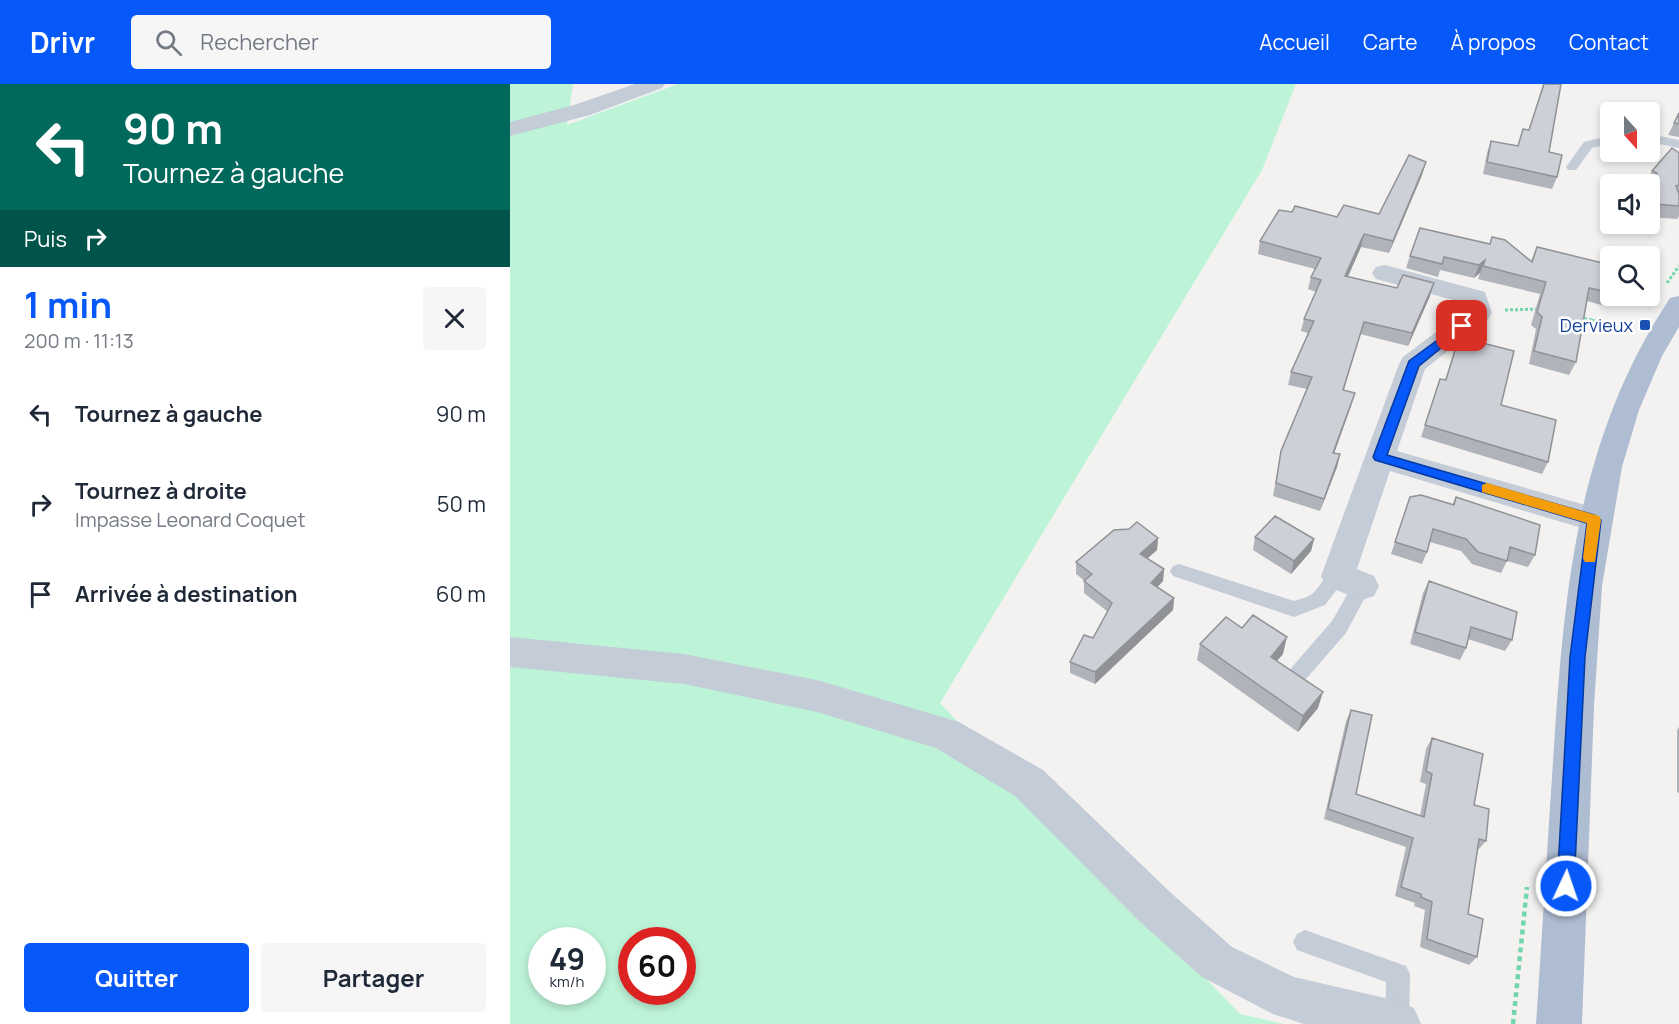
<!DOCTYPE html>
<html lang="fr">
<head>
<meta charset="utf-8">
<style>
	:root { --surface:#fff; --page:#f6f6f7; --text:#1f2937; --muted:#747a83; --accent:#0758f8 }
	body { margin:0; font-family:Manrope,sans-serif; background:var(--page); color:var(--text); height:100vh; display:flex; flex-direction:column; font-size:22px; white-space:nowrap }
	* { box-sizing:border-box; margin:0 }
	p { font-size:20px; color:var(--muted) }
	.icon { flex:none; width:33px; height:33px; fill:none; stroke:currentColor; stroke-width:2; stroke-linecap:round; stroke-linejoin:round }
	.map { position:relative; flex:1; overflow:hidden }
	.side { display:flex; flex-direction:column; background:var(--surface); width:510px }
	.side>* { flex:none }
	.banner { background:#00695c; color:#fff; overflow:hidden }
	.needle { width:39px; rotate:159deg }
	.buttons { position:absolute; left:1090px; top:18px; display:grid; gap:12px }
	.buttons a { display:grid; place-items:center; width:60px; height:60px; border-radius:6px; background:var(--surface); box-shadow:0 3px 9px #0003; font-size:30px }
	.speed { position:absolute; left:18px; top:843px; display:flex; gap:12px; font-size:30px; font-weight:700; text-align:center }
	.speed>* { display:grid; place-content:center; width:78px; height:78px; border-radius:50%; background:var(--surface); box-shadow:0 3px 9px #0003; line-height:1 }
	.speed small { font-size:15px; font-weight:400 }
	.speed .limit { border:9px solid #d22; background:#fff; color:#111 }
	.pin { position:absolute; display:grid; place-items:center; width:51px; height:51px; color:#fff; margin:-26px; border-radius:12px; box-shadow:0 3px 9px #0006 }
	.me { position:absolute; width:66px; margin:-33px; rotate:3deg; stroke-linejoin:round; filter:drop-shadow(0 0 4px #0008) }
	.turn { display:flex; align-items:center; gap:21px; height:126px; padding:0 24px; font-size:27px }
	.turn .icon { width:78px; height:78px; stroke-width:2.5 }
	.turn b { display:block; font-size:42px; line-height:51px }
	.then { display:flex; align-items:center; height:57px; padding:0 24px; background:#0003; gap:12px; font-size:22px }
	.round { display:grid; place-items:center; flex:none; width:63px; height:63px; border-radius:6px; background:var(--page) }
	.headline { display:flex; align-items:center; justify-content:space-between; height:102px; padding:0 24px }
	h1 { font-size:36px; font-weight:700; line-height:45px; color:var(--accent) }
	.cta { display:flex; gap:12px; margin-top:auto; padding:12px 24px }
	.cta a { flex:1; height:69px; border-radius:6px; background:var(--accent); color:#fff; font-size:24px; font-weight:700; line-height:69px; text-align:center }
	.cta a+a { background:var(--page); color:var(--text) }
	ul { padding:0; list-style:none }
	li { display:flex; align-items:center; gap:18px; height:90px; padding:0 24px }
	li div { flex:1 }
	li b { display:block; font-size:22px }
	li em { font-style:normal }
	header { display:flex; align-items:center; gap:36px; box-sizing:border-box; height:84px; padding:0 30px; background:var(--accent); color:#fff }
	header strong { font-size:28px }
	nav { display:flex; gap:33px; margin-inline-start:auto; font-size:21px }
	.search { width:420px; height:54px; background:var(--page); display:flex; align-items:center; gap:15px; box-sizing:border-box; padding:0 21px; border-radius:6px; color:var(--muted); font-size:22px }
	main { display:flex; flex:1; min-height:0 }
	.map>svg:first-child { display:block }
	.green { fill:#bdf4d8; fill-rule:evenodd }
	.lines { fill:none; stroke-linecap:round; stroke-linejoin:round }
	.path-far2 { stroke:#71d6af; stroke-width:3; stroke-dasharray:3 2; stroke-linecap:butt }
	.path-far1 { stroke:#71d6af; stroke-width:4; stroke-dasharray:4.5 3; stroke-linecap:butt }
	.path { stroke:#71d6af; stroke-width:4.5; stroke-dasharray:5 4; stroke-linecap:butt }
	.lane { fill:#c4ccd7; fill-rule:evenodd }
	.street { fill:#c4ccd7; fill-rule:evenodd }
	.primary { fill:#afbdd2; fill-rule:evenodd }
	.wall { fill:#b0b3b9 }
	.shaded-wall { fill:#909296 }
	.building { fill:#cdd0d7; stroke:#909296; stroke-width:1.5 }
	.route { fill:#0758f8; stroke:#0539a1; stroke-width:1.5 }
	.slow { fill:#f59e0b }
	.transit-dot { fill:#1a4fb4; stroke:#fff; stroke-width:2 }
	.labels { text-anchor:middle; dominant-baseline:central; stroke-width:5; stroke-linejoin:round; paint-order:stroke }
	.transit-label { font-size:18px; fill:#164399; stroke:#fff; text-anchor:end }
</style>
</head>
<body>
<header>
<strong>Drivr</strong>
<div class="search"><svg class="icon" aria-label="search" viewBox="0 0 24 24"><circle cx="10" cy="10" r="6"/><path d="M15 15l6 6"/></svg>Rechercher</div>
<nav><a>Accueil</a><a>Carte</a><a>À propos</a><a>Contact</a></nav>
</header>
<main>
<section class="side">
<div class="banner">
<div class="turn"><svg class="icon" aria-label="left" viewBox="0 0 24 24"><path d="M17 20v-9H6M10 6l-5 5 5 5"/></svg><div><b>90 m</b>Tournez à gauche</div></div>
<div class="then">Puis<svg class="icon" aria-label="right" viewBox="0 0 24 24"><path d="M7 20v-9h11M14 6l5 5-5 5"/></svg></div>
</div>
<div class="headline"><div><h1>1 min</h1><p>200 m · 11:13</p></div><a class="round"><svg class="icon" aria-label="close" viewBox="0 0 24 24"><path d="M6 6l12 12M18 6L6 18"/></svg></a></div>
<ul>
<li><svg class="icon" aria-label="left" viewBox="0 0 24 24"><path d="M17 20v-9H6M10 6l-5 5 5 5"/></svg><div><b>Tournez à gauche</b></div><em>90 m</em></li>
<li><svg class="icon" aria-label="right" viewBox="0 0 24 24"><path d="M7 20v-9h11M14 6l5 5-5 5"/></svg><div><b>Tournez à droite</b><p>Impasse Leonard Coquet</p></div><em>50 m</em></li>
<li><svg class="icon" aria-label="arrive" viewBox="0 0 24 24"><path d="M6 21V4h12l-3 4 3 4H6"/></svg><div><b>Arrivée à destination</b></div><em>60 m</em></li>
</ul>
<div class="cta"><a>Quitter</a><a>Partager</a></div>
</section>
<div class="map">
<svg width="1169" height="940" viewBox="0 0 1169 940">
	<rect width="100%" height="100%" fill="#f4f2f1"/>
	<!-- green -->
	<path class="green" d="M 0,0 L 63,0 L 57,41 L 168,0 L 786,0 L 752,86 L 430,619 L 730,930 L 774,940 L 0,940 ZM 32,856 L 82,856 L 82,908 L 32,908 ZM 122,856 L 172,856 L 172,908 L 122,908 Z"/>
	<g class="lines">
		<!-- path-far2 -->
		<path class="path-far2" d="M 1157,199 L 1169,182
			M 995,226 L 1030,225
			M 1069,233 L 1085,237"/>
		<!-- path-far1 -->
		<path class="path-far1" d="M 1079,236 L 1123,247"/>
		<!-- path -->
		<path class="path" d="M 1003,940 L 1017,803"/>
		<!-- lane -->
		<path class="lane" d="M 1140,50 L 1169,56 L 1169,64 L 1140,58 Z
			M 1101,51 L 1101,59 L 1082,64 L 1066,86 L 1058,86 L 1056,83 L 1074,58 Z
			M 669,480 L 784,517 C 789,515 797,514 802,510 C 813,501 817,481 834,487 L 837,492 L 815,521 L 784,533 L 663,492 L 660,487 L 663,482 Z
			M 852,495 L 859,497 L 861,502 L 836,549 L 796,595 L 789,597 L 782,595 L 779,589 L 782,583 L 822,537 L 845,497 Z
			M 795,846 L 896,882 L 900,890 L 899,940 L 875,940 L 876,898 L 787,866 L 783,858 L 787,850 Z"/>
		<!-- street -->
		<path class="street" d="M 125,0 L 155,0 L 152,4 L 80,31 L 0,52 L 0,38 L 64,21 Z
			M 875,181 L 975,208 L 982,229 L 978,235 L 915,285 L 887,367 L 1096,427 L 1101,436 L 1096,445 L 1085,448 L 880,387 L 847,485 L 864,492 L 869,502 L 864,512 L 852,516 L 816,502 L 811,492 L 889,280 L 893,273 L 955,226 L 954,219 L 866,195 L 862,189 L 866,183 Z
			M 0,553 L 174,570 L 307,596 L 449,638 L 533,686 L 660,808 L 722,863 L 784,893 L 888,917 L 904,924 L 911,940 L 794,940 L 763,930 L 692,893 L 630,838 L 505,712 L 426,664 L 307,628 L 174,600 L 0,583 Z"/>
		<!-- primary -->
		<path class="primary" d="M 1169,212 L 1169,243 L 1152,272 L 1129,326 L 1112,383 L 1092,502 L 1084,622 L 1072,940 L 1026,940 C 1032,853 1037,765 1043,678 C 1054,510 1065,358 1160,214 Z"/>
	</g>
	<!-- wall -->
	<path class="wall" d="M 1033,0 L 1051,0 L 1039,68 L 1047,93 L 1042,105 L 973,90 L 977,69 L 981,57 L 1008,62 L 1013,45 L 1019,46 Z
		M 1169,29 L 1169,53 L 1158,51 Z
		M 1169,69 L 1169,132 L 1167,135 L 1140,133 L 1140,100 L 1136,99 L 1142,87 Z
		M 916,78 L 912,91 L 879,169 L 851,163 L 838,193 L 920,212 L 898,262 L 850,250 L 834,306 L 841,322 L 824,369 L 830,370 L 827,383 L 810,427 L 763,412 L 771,367 L 797,305 L 778,301 L 781,288 L 798,249 L 791,247 L 794,235 L 806,208 L 798,205 L 801,193 L 805,185 L 748,170 L 750,157 L 782,128 L 827,133 L 869,130 Z
		M 1027,163 L 1101,181 L 1101,211 L 1095,222 L 1077,217 L 1066,278 L 1059,291 L 1019,280 L 1026,245 L 1021,241 L 1030,210 L 968,195 L 970,189 L 964,194 L 930,186 L 928,193 L 896,184 L 900,172 L 1021,177 Z
		M 957,255 L 991,321 L 1038,378 L 1032,390 L 911,353 L 930,295 L 935,296 L 946,263 L 953,264 Z
		M 900,413 L 942,421 L 946,413 L 1025,471 L 1018,483 L 997,477 L 991,489 L 962,480 L 951,467 L 920,458 L 917,468 L 912,480 L 881,470 Z
		M 745,453 L 804,455 L 801,467 L 781,490 L 743,466 Z
		M 648,454 L 647,466 L 637,474 L 654,485 L 653,497 L 647,503 L 664,514 L 663,526 L 585,600 L 560,589 L 560,578 L 583,554 L 598,528 L 574,509 L 574,497 L 575,497 L 566,490 L 566,478 Z
		M 919,497 L 1002,556 L 995,567 L 958,555 L 956,564 L 950,576 L 900,560 L 913,509 Z
		M 690,560 L 773,570 L 766,577 L 808,624 L 788,648 L 687,576 Z
		M 841,626 L 846,710 L 910,732 L 916,700 L 910,698 L 916,665 L 922,654 L 964,721 L 976,757 L 968,766 L 958,830 L 967,873 L 959,881 L 910,863 L 915,826 L 904,822 L 905,819 L 885,812 L 896,763 L 814,735 L 836,637 Z
		M 1169,643 L 1169,709 L 1167,708 L 1167,646 Z"/>
	<!-- shaded-wall -->
	<path class="shaded-wall" d="M 916,78 L 912,91 L 879,169 L 883,157 Z
		M 854,150 L 851,163 L 832,205 L 835,192 Z
		M 975,176 L 970,189 L 964,194 L 969,181 Z
		M 924,199 L 920,212 L 898,262 L 902,249 Z
		M 845,309 L 841,322 L 820,381 L 823,369 Z
		M 830,370 L 827,383 L 810,427 L 814,415 Z
		M 648,454 L 647,466 L 629,482 L 630,470 Z
		M 804,455 L 801,467 L 781,490 L 784,477 Z
		M 654,485 L 653,497 L 640,511 L 641,499 Z
		M 664,514 L 663,526 L 585,600 L 585,588 Z
		M 777,553 L 773,570 L 756,590 L 761,573 Z
		M 813,608 L 808,624 L 788,648 L 793,632 Z"/>
	<!-- building -->
	<path class="building" d="M 1034,0 L 1051,0 L 1039,68 L 1052,71 L 1047,93 L 977,78 L 981,57 L 1008,62 L 1013,45 L 1019,46 Z
		M 1169,29 L 1169,40 L 1164,39 Z
		M 1162,64 L 1169,69 L 1169,101 L 1166,102 L 1169,110 L 1169,122 L 1146,120 L 1142,108 L 1140,108 L 1140,100 L 1137,100 L 1147,89 L 1142,87 Z
		M 899,71 L 916,78 L 883,157 L 854,150 L 835,192 L 887,204 L 893,191 L 924,199 L 902,249 L 854,238 L 833,306 L 845,309 L 823,369 L 830,370 L 814,415 L 766,399 L 771,367 L 802,293 L 781,288 L 804,237 L 794,235 L 811,196 L 801,193 L 811,174 L 750,157 L 769,126 L 782,128 L 785,122 L 827,133 L 834,121 L 869,130 Z
		M 910,144 L 980,160 L 982,153 L 995,156 L 1022,178 L 1027,163 L 1101,181 L 1101,209 L 1079,204 L 1066,278 L 1024,267 L 1032,233 L 1027,228 L 1036,198 L 973,182 L 975,176 L 969,181 L 934,173 L 932,180 L 900,172 Z
		M 957,255 L 1004,267 L 991,321 L 1046,336 L 1038,378 L 915,341 L 930,295 L 936,296 L 946,263 L 954,265 Z
		M 911,411 L 944,421 L 946,413 L 1030,441 L 1025,471 L 1000,463 L 997,477 L 968,468 L 956,455 L 923,445 L 917,468 L 885,458 L 900,413 Z
		M 765,432 L 804,455 L 784,477 L 745,453 Z
		M 627,438 L 648,454 L 630,470 L 654,485 L 641,499 L 664,514 L 585,588 L 560,578 L 574,551 L 583,554 L 602,519 L 574,497 L 582,490 L 566,478 L 604,446 L 619,445 Z
		M 919,497 L 1007,528 L 1002,556 L 961,543 L 956,564 L 905,548 Z
		M 743,531 L 777,553 L 761,573 L 813,608 L 793,632 L 690,560 L 716,533 L 732,544 Z
		M 841,626 L 862,631 L 846,710 L 914,733 L 922,690 L 916,687 L 922,654 L 973,670 L 964,721 L 979,725 L 976,757 L 969,755 L 958,830 L 973,835 L 967,873 L 917,855 L 922,818 L 911,813 L 911,810 L 891,803 L 903,754 L 818,725 Z"/>
	<!-- route -->
	<path class="route" d="M 952,238 L 956,239 L 956,244 L 909,282 L 877,371 L 1084,431 L 1091,436 L 1075,573 L 1064,802 L 1062,808 L 1056,811 L 1050,808 L 1047,802 L 1060,573 L 1077,439 L 865,376 L 863,373 L 899,277 Z"/>
	<!-- slow -->
	<path class="slow" d="M 977,399 L 1089,432 L 1091,436 L 1085,478 L 1075,478 L 1073,474 L 1077,439 L 972,408 L 972,401 Z"/>
	<!-- markers -->
	<rect class="transit-dot" x="1129" y="235" width="12" height="12" rx="3"/>
	<g class="labels">
		<!-- transit labels -->
		<g class="transit-label">
			<text x="1123" y="241">Dervieux</text>
		</g>
	</g>
</svg>
<div class="buttons">
<a><svg class="needle" viewBox="-14 -14 28 28"><path d="M0-13l5 13h-10z" fill="#e53935"/><path d="M0 13l5-13h-10z" fill="#747a83"/></svg></a>
<a><svg class="icon" aria-label="sound" viewBox="0 0 24 24"><path d="M4 9h4l5-4v14l-5-4H4zM17 9q2 3 0 6"/></svg></a>
<a><svg class="icon" aria-label="search" viewBox="0 0 24 24"><circle cx="10" cy="10" r="6"/><path d="M15 15l6 6"/></svg></a>
</div>
<div class="speed"><div>49<small>km/h</small></div><div class="limit">60</div></div>
<div class="pin" style="left:952px;top:242px;background:#d93025"><svg class="icon" aria-label="arrive" viewBox="0 0 24 24"><path d="M6 21V4h12l-3 4 3 4H6"/></svg></div>
<svg class="me" style="left:1056px;top:802px" viewBox="-20 -20 40 40"><circle r="17" fill="#0758f8" stroke="#fff" stroke-width="3"/><path d="M0-11L8 9 0 5-8 9z" fill="#fff"/></svg>
</div>
</main>
</body>
</html>
